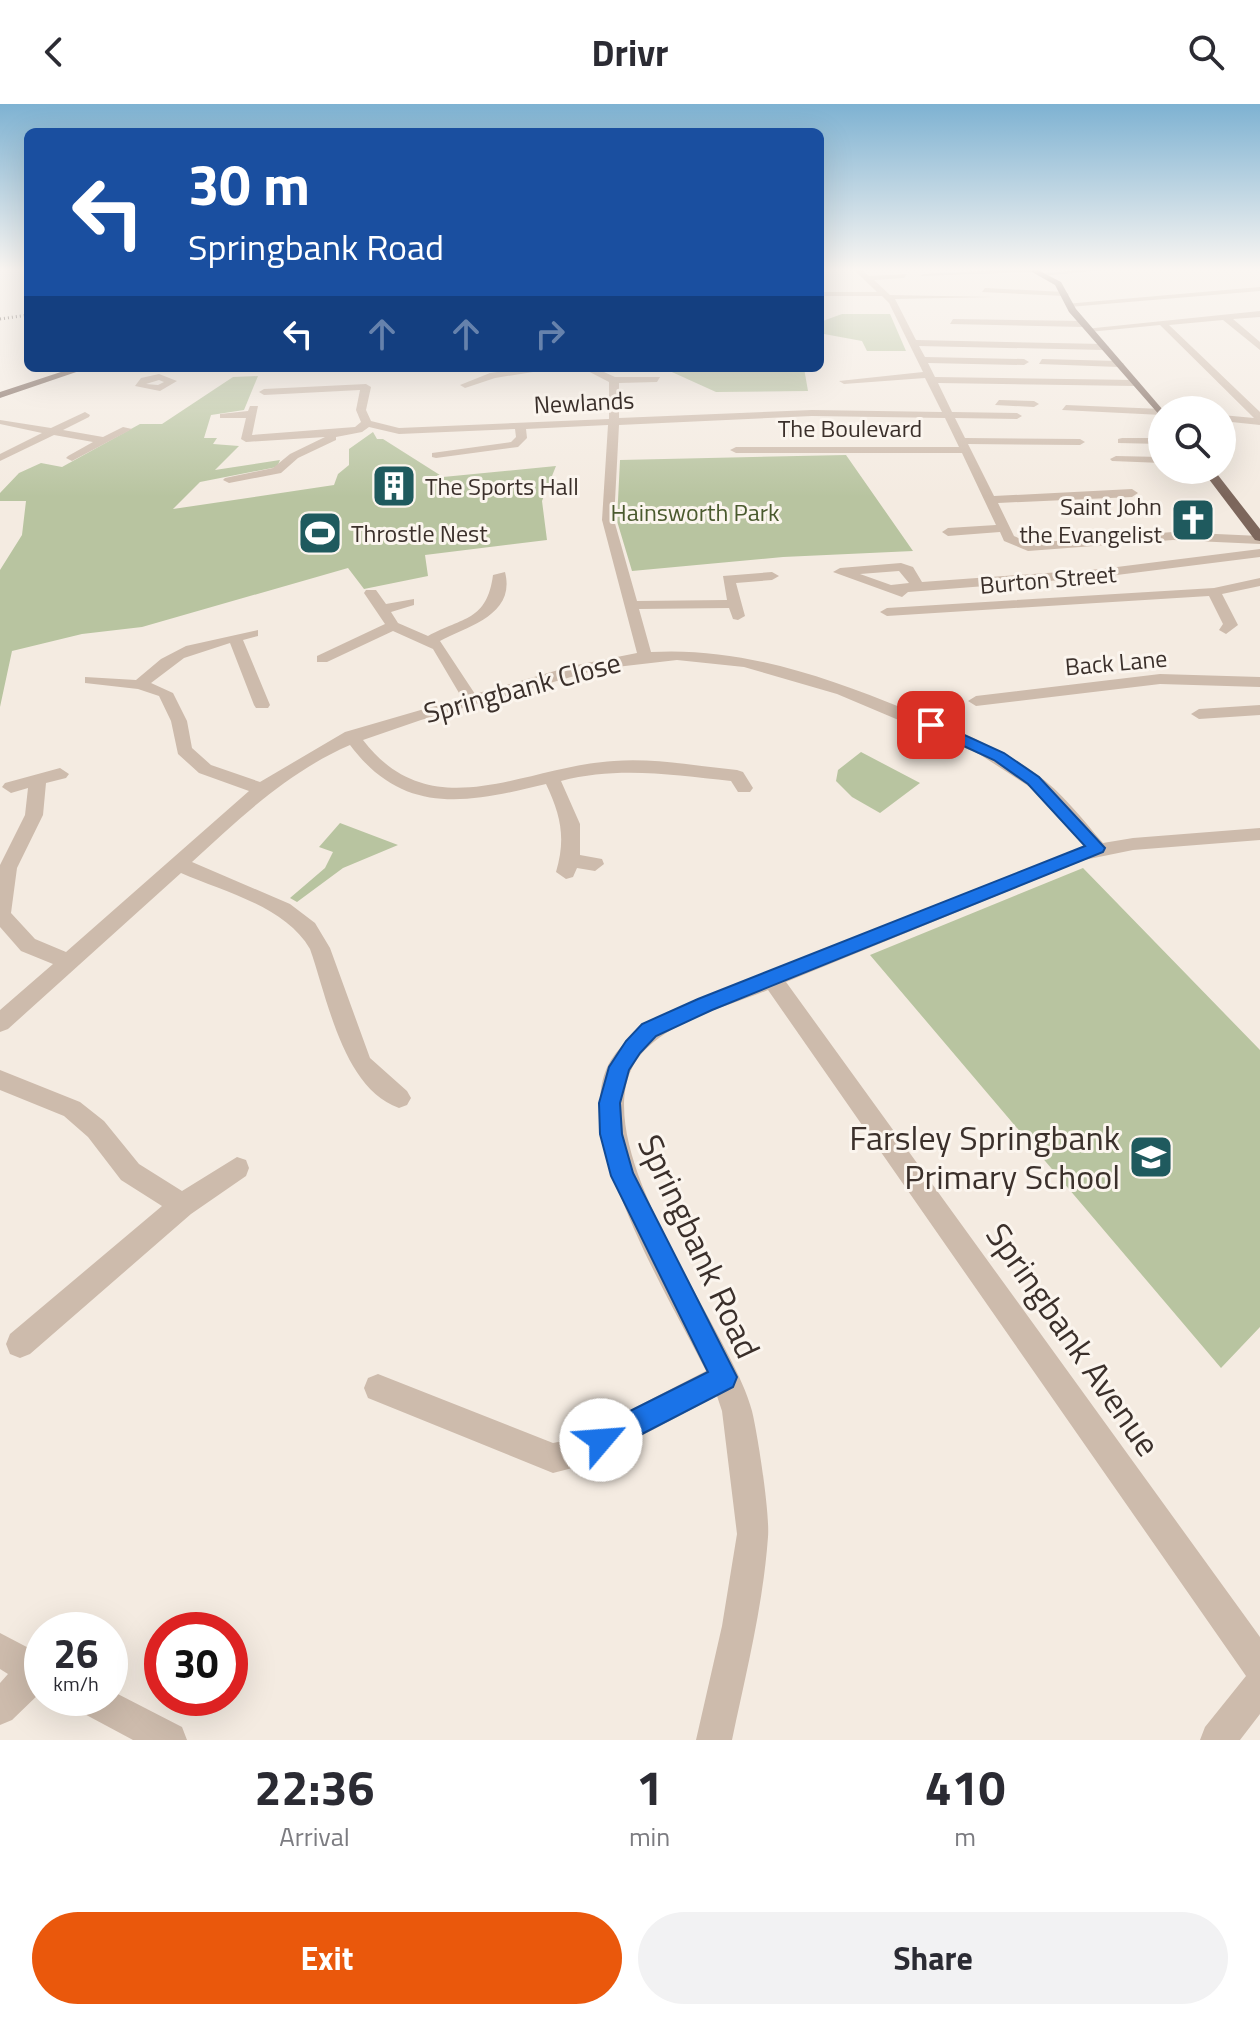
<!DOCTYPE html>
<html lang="en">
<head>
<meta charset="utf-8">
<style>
	:root { --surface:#fff; --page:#f2f2f3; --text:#2b2b33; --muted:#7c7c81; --accent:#ea580c }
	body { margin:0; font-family:"Titillium Web",sans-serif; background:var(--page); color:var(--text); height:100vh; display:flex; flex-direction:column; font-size:30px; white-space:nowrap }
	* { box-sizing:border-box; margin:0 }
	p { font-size:26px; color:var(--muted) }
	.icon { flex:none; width:44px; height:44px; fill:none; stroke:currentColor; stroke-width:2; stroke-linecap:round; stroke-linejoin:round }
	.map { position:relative; height:1636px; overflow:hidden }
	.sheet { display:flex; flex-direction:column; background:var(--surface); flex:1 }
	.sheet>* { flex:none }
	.guide { position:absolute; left:24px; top:24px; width:800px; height:244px; border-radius:12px; box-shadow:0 8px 32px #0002; background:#1a4fa0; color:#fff; overflow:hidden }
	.controls { position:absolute; left:1148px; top:292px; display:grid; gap:16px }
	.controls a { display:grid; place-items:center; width:88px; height:88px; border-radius:50%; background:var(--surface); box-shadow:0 8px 32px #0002; font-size:40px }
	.speed { position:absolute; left:24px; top:1508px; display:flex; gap:16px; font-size:40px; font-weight:700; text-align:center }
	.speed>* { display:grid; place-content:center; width:104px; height:104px; border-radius:50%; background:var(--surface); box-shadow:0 8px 32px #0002; line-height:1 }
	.speed small { font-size:20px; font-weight:400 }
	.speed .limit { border:12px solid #d22; background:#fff; color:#111 }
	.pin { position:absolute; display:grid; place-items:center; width:68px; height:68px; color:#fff; margin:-34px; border-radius:16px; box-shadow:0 4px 12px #0006 }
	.me { position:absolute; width:88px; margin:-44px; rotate:63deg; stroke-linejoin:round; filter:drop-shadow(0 0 6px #0008) }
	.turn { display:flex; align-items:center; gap:28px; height:168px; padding:0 32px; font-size:36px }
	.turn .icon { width:104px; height:104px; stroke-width:2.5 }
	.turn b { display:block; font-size:56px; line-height:68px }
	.lanes { display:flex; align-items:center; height:76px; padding:0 32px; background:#0003; justify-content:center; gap:40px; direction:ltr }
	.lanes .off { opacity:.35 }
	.eta { display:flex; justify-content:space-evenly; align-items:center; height:136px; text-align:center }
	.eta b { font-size:48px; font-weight:700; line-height:56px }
	.cta { display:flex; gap:16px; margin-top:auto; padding:16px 32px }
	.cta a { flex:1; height:92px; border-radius:48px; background:var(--accent); color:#fff; font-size:32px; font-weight:700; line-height:92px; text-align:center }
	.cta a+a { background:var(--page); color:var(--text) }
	header { display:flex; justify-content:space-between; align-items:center; height:104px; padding:0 32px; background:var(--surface); font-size:36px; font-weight:700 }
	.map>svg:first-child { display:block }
	.green { fill:#b8c4a0 }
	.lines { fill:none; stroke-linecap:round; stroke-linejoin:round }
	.minor { fill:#cdbbac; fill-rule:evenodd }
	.major { fill:#7d675c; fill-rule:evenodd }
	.rail { stroke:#3b302b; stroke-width:3; stroke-dasharray:1 3; stroke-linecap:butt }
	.route { fill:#1a73e8; stroke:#114b97; stroke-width:2 }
	.labels { text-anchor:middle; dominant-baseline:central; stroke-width:6; stroke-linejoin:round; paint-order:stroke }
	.far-street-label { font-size:24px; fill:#3b302b; stroke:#fbf5ee }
	.far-poi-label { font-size:24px; fill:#3b302b; stroke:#fbf5ee; text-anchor:start }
	.far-park-label { font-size:24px; fill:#4a5a2e; stroke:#fbf5ee }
	.street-label { font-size:28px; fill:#3b302b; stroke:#fbf5ee }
	.near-poi-label { font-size:34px; fill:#3b302b; stroke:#fbf5ee; text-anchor:end }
	.near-street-label { font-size:34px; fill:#3b302b; stroke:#fbf5ee }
</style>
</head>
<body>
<header><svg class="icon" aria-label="back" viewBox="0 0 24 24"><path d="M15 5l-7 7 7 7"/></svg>Drivr<svg class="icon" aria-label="search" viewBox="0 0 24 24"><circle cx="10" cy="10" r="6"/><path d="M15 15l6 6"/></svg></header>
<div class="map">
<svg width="1260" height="1636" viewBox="0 0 1260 1636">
	<rect width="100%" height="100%" fill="#f4ebe1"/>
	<!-- green -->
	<path class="green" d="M 842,210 L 890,210 L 906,247 L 867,247 L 862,237 L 824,230 L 820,218 Z
		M 663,264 L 804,264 L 808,287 L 716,288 Z
		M 258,272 L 244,306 L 211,311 L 204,334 L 217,334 L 213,340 L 239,342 L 215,366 L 280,356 L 277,363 L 200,378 L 173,405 L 334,381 L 338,370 L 349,361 L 349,345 L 373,328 L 377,335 L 383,335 L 443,373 L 556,362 L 542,397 L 547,436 L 425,451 L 428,472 L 364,485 L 348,464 L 142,523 L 82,530 L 12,547 L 0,603 L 0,466 L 22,431 L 26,397 L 0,397 L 0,389 L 19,369 L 41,359 L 62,363 L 140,320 L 162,320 L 233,273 Z
		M 846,351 L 913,447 L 783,453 L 632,467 L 617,417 L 620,356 Z
		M 861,648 L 920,679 L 880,709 L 852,693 L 836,677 L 838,666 Z
		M 340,719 L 398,741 L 343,764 L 297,798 L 290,794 L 325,764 L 333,748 L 319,743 Z
		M 1083,764 L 1260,946 L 1260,1223 L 1221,1264 L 870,851 Z"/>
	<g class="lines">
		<!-- minor -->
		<path class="minor" d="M 852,164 L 860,164 L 869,172 L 907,170 L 904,174 L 874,176 L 890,191 L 994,193 L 895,195 L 916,236 L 1104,240 L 1109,243 L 1104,246 L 919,242 L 925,253 L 1024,255 L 1029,258 L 1024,261 L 928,259 L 935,273 L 1135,276 L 1140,279 L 1135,282 L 938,279 L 952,308 L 1017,309 L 1022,312 L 1017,315 L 955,314 L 965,334 L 1080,335 L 1085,338 L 1080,341 L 968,340 L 994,392 L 1132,385 L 1138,389 L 1132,393 L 998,399 L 1014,432 L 1030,439 L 1173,428 L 1260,432 L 1260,440 L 1173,436 L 1028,447 L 1004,437 L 1000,428 L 948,432 L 942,428 L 948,424 L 996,421 L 962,349 L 736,349 L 730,346 L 736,343 L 959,343 L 945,314 L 812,312 L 619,321 L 614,416 L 637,497 L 727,496 L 723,472 L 772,468 L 779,472 L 772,476 L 736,479 L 745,512 L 738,516 L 733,515 L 729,504 L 639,505 L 651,548 C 740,543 823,572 905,605 C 949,623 996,641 1035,669 C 1062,688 1082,715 1103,739 L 1133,734 L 1260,724 L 1260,736 L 1133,746 L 1084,756 L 786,878 L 1260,1533 L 1260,1610 L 1240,1636 L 1200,1636 L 1205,1623 L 1246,1572 L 768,886 C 729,902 679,914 648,943 C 563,1020 730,1221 752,1307 C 758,1332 770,1410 768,1433 C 763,1502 746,1569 732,1636 L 696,1636 L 722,1522 L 737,1430 L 722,1307 L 717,1292 L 588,1360 L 553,1369 L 368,1294 L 364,1284 L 368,1274 L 378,1270 L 553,1339 L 574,1335 L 706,1267 C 672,1198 566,1028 611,956 C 625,934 645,922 666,909 L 1085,742 L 1033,685 L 979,650 L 837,590 L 744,563 L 677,556 L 599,565 L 421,616 L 363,636 C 432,726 524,662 614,657 C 655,654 696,662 737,666 L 743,668 L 753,684 L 750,688 L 738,688 L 731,677 C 673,671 619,662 561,677 L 580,720 L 580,751 L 602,755 L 604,760 L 595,767 L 577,764 L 573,773 L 566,775 L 556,768 C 566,734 561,712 546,680 C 468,699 404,713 350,641 C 288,668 241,713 192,758 L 290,800 L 315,819 L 330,844 L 370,954 L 407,987 L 411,994 L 407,1001 L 399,1004 C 343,984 328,896 310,845 C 285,802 224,788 181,769 L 8,925 L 0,928 L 0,906 L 53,860 L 21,847 L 0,823 L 0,761 L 25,711 L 28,684 L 11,689 L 2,683 L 5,679 L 60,664 L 69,670 L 66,674 L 46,679 L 43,711 L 17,764 L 11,809 L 35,835 L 66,848 L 249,687 L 199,669 L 178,650 L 171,617 L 159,592 L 138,585 L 85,579 L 85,573 L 136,576 L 161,555 L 186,542 L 258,526 L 258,532 L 243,536 L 270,601 L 268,604 L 256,604 L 254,601 L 230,539 L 184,554 L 151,579 L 173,589 L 187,617 L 192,644 L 211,661 L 260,678 L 345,628 L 462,594 L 433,545 L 393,527 L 327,558 L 317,558 L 317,552 L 385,520 L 364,489 L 366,486 L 376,486 L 386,500 L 414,495 L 414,501 L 391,508 L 398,519 L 428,532 C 463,513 487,517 493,471 L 505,468 C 516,511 468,522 440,537 L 475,590 L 572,562 L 637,549 L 602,416 L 608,321 L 526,325 L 527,334 L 518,343 L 436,354 L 432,353 L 432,349 L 511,338 L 516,333 L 515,325 L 399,330 L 369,323 L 362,328 L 336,333 L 336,336 L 298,354 L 281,369 L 229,379 L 223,376 L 225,374 L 273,364 L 290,350 L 325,333 L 246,338 L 241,335 L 246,314 L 220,314 L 220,310 L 248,307 L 250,302 L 258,302 L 252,331 L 355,323 L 361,318 L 356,306 L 360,286 L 264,291 L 259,288 L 264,285 L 366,280 L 371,283 L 366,306 L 371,317 L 399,324 L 609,315 L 609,278 L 582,264 L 595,264 L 615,273 L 660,273 L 657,278 L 619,279 L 619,314 L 812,306 L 942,308 L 925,274 L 844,280 L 839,277 L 923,268 L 889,199 L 882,192 L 820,192 L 820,188 L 877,188 Z
			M 1033,164 L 1036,168 L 920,172 L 924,170 Z
			M 1096,164 L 1125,164 L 1042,172 L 1038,170 Z
			M 1260,183 L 1260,187 L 1069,203 L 1065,200 Z
			M 985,184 L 1065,188 L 1069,190 L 1065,192 L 982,188 Z
			M 1260,207 L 1260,213 L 1233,215 L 1260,238 L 1260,246 L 1223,216 L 1169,221 L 1260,308 L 1260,321 L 1222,317 L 1222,311 L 1254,314 L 1160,221 L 1089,228 L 1085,225 Z
			M 953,215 L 1084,217 L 1088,220 L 1084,223 L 950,220 Z
			M 1042,255 L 1119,257 L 1124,260 L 1119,263 L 1039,260 Z
			M 528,264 L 558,264 L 495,274 L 465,284 L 460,281 L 490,269 Z
			M 159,270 L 177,277 L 160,287 L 135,282 L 141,274 ZM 159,276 L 164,278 L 158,281 L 146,280 Z
			M 999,296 L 1034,297 L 1039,300 L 1034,303 L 995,301 Z
			M 1066,301 L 1162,305 L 1166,306 L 1162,306 L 1162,311 L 1062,306 Z
			M 85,308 L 90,311 L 89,313 L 63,326 L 103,333 L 123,323 L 132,325 L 72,357 L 66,354 L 68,352 L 93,338 L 54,331 L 0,357 L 0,350 L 42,329 L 0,320 L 0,316 L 51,324 Z
			M 1122,334 L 1162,334 L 1162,340 L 1118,339 L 1118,335 Z
			M 1116,352 L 1162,353 L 1162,359 L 1112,357 L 1110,355 Z
			M 1260,445 L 1260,453 L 1101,473 L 908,488 L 902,493 L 833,468 L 840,464 L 901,459 L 913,463 L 922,478 L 1101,465 ZM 899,467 L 909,479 L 891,481 L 860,470 Z
			M 1260,474 L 1260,482 L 1222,490 L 1238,521 L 1226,530 L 1219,526 L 1223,520 L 1209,492 L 887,512 L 880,508 L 887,504 L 1214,484 Z
			M 1160,570 L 1260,573 L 1260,583 L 1160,580 L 976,602 L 968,597 L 976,592 Z
			M 1260,601 L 1260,611 L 1199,615 L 1191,610 L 1199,605 Z
			M 0,966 L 80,998 L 104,1017 L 139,1060 L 182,1087 L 237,1053 L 246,1056 L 249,1064 L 246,1072 L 191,1110 L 30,1250 L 20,1254 L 10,1250 L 6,1240 L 10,1230 L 162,1102 L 121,1076 L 88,1033 L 64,1012 L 0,986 Z
			M 0,1529 L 42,1551 L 42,1587 L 12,1616 L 0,1621 L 0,1579 L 8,1570 L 0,1565 Z
			M 110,1586 L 182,1623 L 187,1636 L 133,1636 L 77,1606 L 72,1594 L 110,1594 Z"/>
		<!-- major -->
		<path class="major" d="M 1025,164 L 1034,164 L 1061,178 L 1076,205 L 1163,306 L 1162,314 L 1069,208 L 1055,181 Z
			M 73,264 L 88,264 L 0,294 L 0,288 Z
			M 1202,366 L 1214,366 L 1260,425 L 1260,437 L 1255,436 Z"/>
		<!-- rail -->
		<path class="rail" d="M 0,215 L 28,211"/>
	</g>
	<!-- sky -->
	<linearGradient id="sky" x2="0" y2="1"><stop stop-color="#7eb2d2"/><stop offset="0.42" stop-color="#faf6f2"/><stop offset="1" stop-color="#faf6f2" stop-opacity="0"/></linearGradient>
	<rect width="1260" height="393" fill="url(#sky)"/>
	<!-- route -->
	<path class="route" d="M 925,618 L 936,618 L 1004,649 L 1039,673 L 1105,744 L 1103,748 L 712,906 L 656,932 L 640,949 L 629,966 L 620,999 L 622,1030 L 633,1069 L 737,1273 L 733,1283 L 611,1346 L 601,1350 L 592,1346 L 588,1336 L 592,1326 L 708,1268 L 611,1072 L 600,1030 L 599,999 L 609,963 L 626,937 L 642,920 L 698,895 L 1085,742 L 1028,680 L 994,656 L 925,624 Z"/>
	<!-- icons -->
	<defs>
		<g id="building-square" transform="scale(2.3)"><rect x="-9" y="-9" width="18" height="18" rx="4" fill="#1f5a5e" stroke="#fbf5ee"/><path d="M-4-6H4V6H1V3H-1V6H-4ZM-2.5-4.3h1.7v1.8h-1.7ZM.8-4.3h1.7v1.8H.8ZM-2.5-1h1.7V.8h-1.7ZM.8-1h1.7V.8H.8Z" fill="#fff"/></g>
		<g id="church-square" transform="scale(2.3)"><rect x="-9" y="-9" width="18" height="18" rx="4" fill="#1f5a5e" stroke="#fbf5ee"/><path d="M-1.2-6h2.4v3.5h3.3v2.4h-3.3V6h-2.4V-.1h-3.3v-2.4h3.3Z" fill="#fff"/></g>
		<g id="stadium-square" transform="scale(2.3)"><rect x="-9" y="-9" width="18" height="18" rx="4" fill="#1f5a5e" stroke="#fbf5ee"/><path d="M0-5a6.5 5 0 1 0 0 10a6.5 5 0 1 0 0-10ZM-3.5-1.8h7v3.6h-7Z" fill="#fff"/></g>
		<g id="school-square" transform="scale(2.3)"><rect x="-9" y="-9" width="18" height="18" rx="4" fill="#1f5a5e" stroke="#fbf5ee"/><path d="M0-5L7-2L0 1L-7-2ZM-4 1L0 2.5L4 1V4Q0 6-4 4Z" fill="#fff"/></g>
	</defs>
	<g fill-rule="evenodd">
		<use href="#building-square" x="394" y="382"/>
		<use href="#church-square" x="1193" y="416"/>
		<use href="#stadium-square" x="320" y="429"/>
		<use href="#school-square" x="1151" y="1053"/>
	</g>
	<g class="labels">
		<!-- far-street labels -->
		<g class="far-street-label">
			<text transform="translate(584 298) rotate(-3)">Newlands</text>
			<text x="850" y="324">The Boulevard</text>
			<text transform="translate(1048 475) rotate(-5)">Burton Street</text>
			<text transform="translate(1116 558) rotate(-5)">Back Lane</text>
		</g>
		<!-- far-poi labels -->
		<g class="far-poi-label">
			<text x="425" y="382">The Sports Hall</text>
			<text x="1162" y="402" text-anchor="end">Saint John<tspan x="1162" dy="28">the Evangelist</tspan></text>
			<text x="351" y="429">Throstle Nest</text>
		</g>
		<!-- far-park labels -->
		<g class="far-park-label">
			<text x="695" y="408">Hainsworth Park</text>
		</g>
		<!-- street labels -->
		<g class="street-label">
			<text transform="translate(522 583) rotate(-15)">Springbank Close</text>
		</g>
		<!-- near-poi labels -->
		<g class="near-poi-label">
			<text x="1120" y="1033">Farsley Springbank<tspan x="1120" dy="39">Primary School</tspan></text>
		</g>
		<!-- near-street labels -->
		<g class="near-street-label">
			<text transform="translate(700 1142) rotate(65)">Springbank Road</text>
			<text transform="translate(1074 1235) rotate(55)">Springbank Avenue</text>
		</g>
	</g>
</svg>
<div class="controls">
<a><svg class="icon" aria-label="search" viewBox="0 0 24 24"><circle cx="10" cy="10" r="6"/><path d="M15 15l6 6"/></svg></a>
</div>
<div class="speed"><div>26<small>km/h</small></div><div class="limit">30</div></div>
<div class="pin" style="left:931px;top:621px;background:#d93025"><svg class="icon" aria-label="arrive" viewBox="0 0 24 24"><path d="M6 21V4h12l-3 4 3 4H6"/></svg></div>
<svg class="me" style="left:601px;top:1336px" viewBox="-20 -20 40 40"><circle r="19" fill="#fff"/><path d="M0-13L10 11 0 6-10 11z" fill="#1a73e8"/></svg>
<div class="guide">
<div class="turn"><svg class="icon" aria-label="left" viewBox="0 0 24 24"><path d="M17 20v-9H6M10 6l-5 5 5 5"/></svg><div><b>30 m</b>Springbank Road</div></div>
<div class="lanes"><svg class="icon" aria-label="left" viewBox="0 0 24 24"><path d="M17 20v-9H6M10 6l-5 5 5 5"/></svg><svg class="icon off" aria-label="ahead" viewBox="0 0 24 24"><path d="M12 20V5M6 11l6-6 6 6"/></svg><svg class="icon off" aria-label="ahead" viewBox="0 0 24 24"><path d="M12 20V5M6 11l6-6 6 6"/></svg><svg class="icon off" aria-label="right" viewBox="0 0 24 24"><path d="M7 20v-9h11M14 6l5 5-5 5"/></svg></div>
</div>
</div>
<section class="sheet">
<div class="eta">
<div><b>22:36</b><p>Arrival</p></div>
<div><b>1</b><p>min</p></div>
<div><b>410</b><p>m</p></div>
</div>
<div class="cta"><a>Exit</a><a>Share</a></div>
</section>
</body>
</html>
